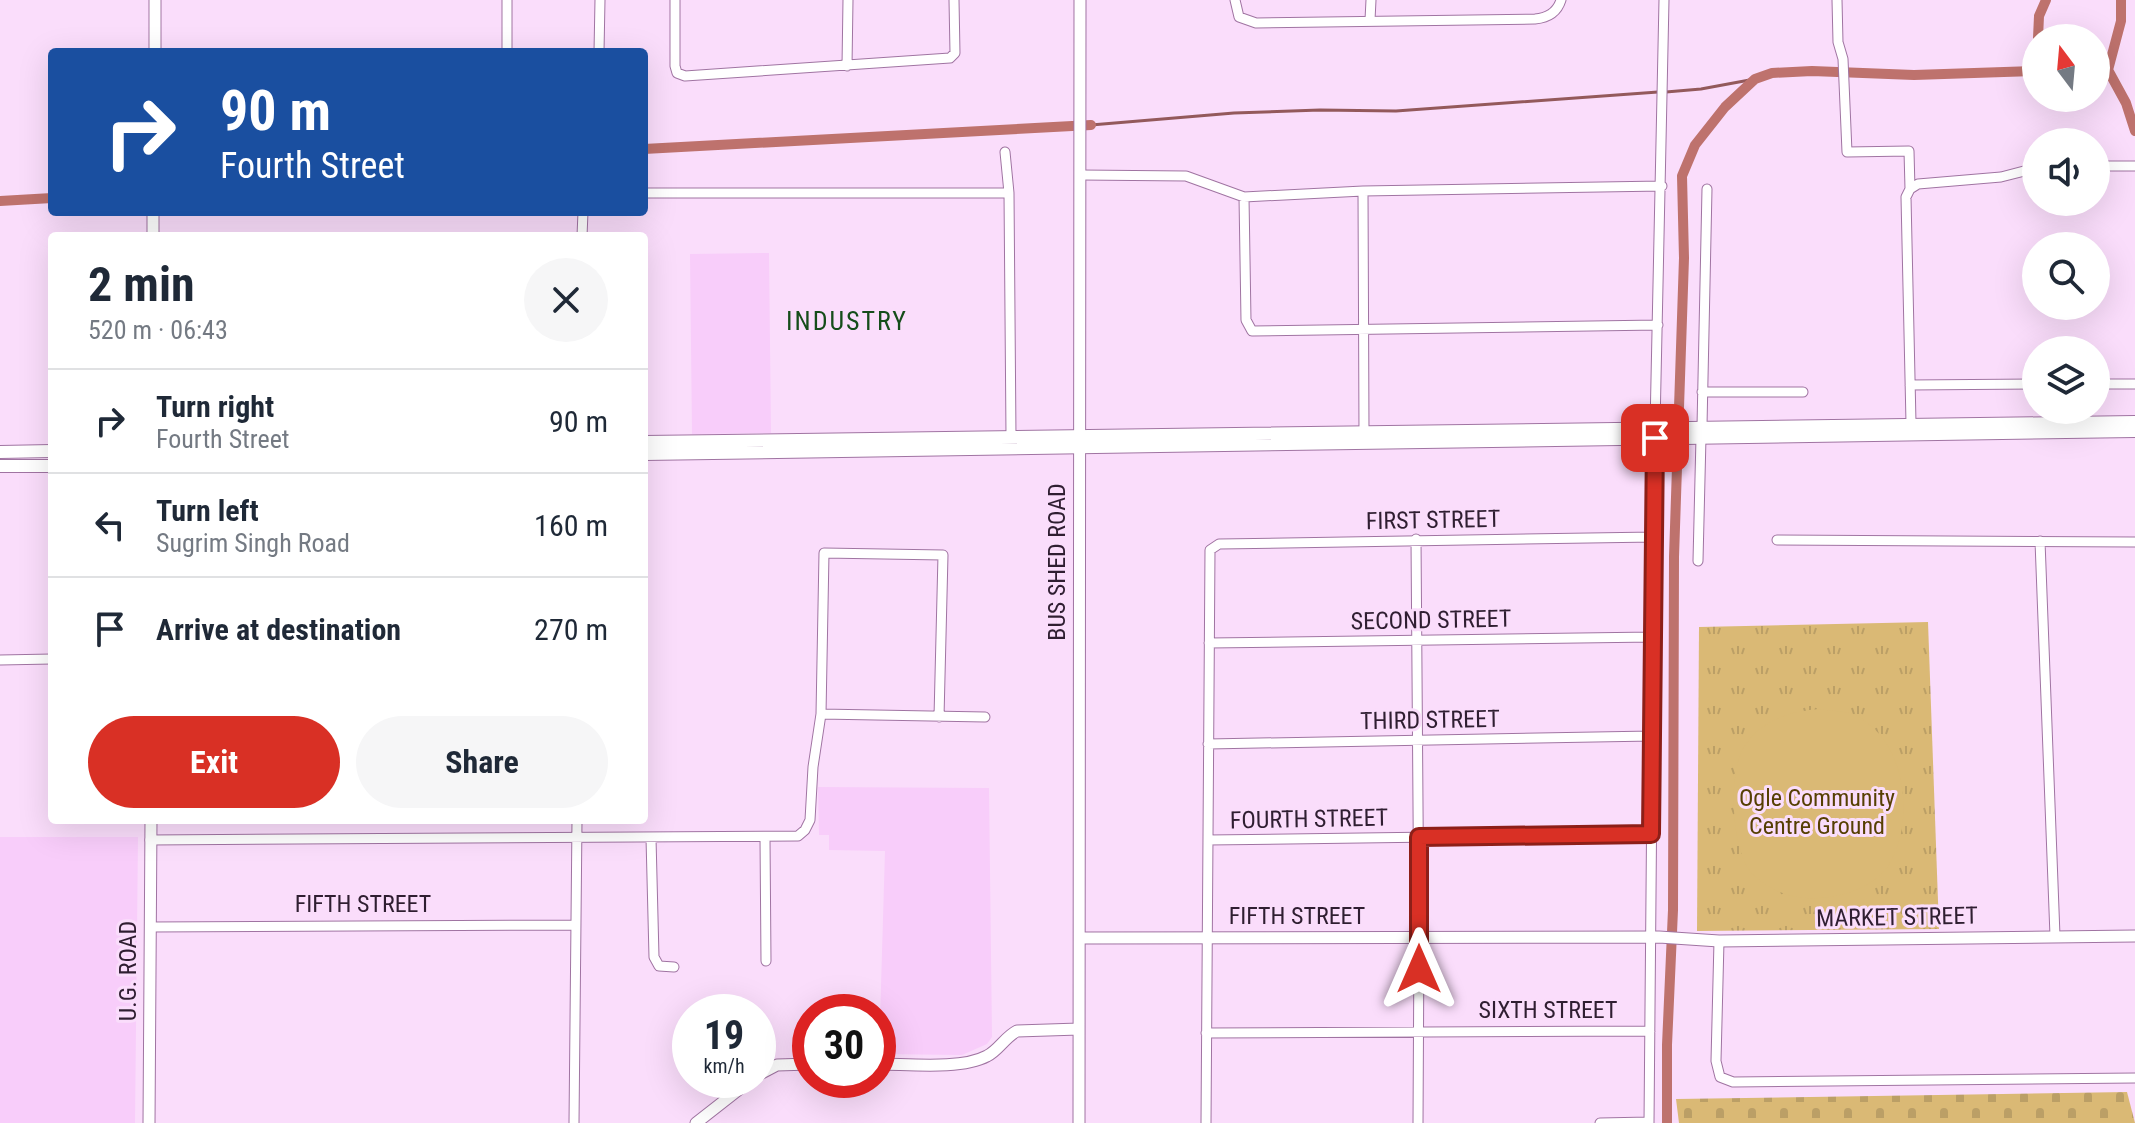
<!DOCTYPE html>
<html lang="en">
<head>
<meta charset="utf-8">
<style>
	:root { --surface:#fff; --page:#f6f6f7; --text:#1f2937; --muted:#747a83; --line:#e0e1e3; --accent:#d93025 }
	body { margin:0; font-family:"Roboto Condensed",sans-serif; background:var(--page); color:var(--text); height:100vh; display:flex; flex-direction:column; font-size:30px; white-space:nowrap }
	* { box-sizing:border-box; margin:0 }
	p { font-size:26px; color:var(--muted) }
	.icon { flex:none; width:44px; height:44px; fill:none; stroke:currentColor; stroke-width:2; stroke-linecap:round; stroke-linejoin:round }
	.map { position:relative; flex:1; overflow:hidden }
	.panel { position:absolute; left:48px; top:232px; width:600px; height:592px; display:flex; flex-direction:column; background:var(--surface); border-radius:8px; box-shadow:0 8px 32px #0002 }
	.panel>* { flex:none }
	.guide { position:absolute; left:48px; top:48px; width:600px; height:168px; border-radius:8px; box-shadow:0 8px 32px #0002; background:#1a4fa0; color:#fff; overflow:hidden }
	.needle { width:52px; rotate:344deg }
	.buttons { position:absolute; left:2022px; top:24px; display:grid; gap:16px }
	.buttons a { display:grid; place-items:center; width:88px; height:88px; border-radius:50%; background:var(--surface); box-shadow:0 8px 32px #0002; font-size:40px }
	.speed { position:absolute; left:672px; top:994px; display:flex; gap:16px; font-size:40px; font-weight:700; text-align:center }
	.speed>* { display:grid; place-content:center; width:104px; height:104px; border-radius:50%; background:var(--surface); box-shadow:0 8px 32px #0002; line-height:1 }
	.speed small { font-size:20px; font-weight:400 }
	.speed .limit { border:12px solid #d22; background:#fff; color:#111 }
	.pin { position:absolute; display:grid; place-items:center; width:68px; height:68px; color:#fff; margin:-34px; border-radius:16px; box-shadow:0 4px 12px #0006 }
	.me { position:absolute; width:88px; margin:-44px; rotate:0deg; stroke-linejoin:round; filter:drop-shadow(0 0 6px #0008) }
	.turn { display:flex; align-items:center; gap:28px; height:168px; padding:0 40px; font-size:36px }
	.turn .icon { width:104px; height:104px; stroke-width:2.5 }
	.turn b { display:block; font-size:56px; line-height:68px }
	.round { display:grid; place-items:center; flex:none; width:84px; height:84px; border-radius:42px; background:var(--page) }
	.summary { display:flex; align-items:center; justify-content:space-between; height:136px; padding:0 40px }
	h1 { font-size:48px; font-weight:700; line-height:60px }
	.action { display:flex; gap:16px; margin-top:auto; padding:16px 40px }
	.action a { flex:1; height:92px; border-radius:48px; background:var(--accent); color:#fff; font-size:32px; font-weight:700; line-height:92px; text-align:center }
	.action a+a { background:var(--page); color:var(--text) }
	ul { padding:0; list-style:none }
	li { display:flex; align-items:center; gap:24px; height:104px; padding:0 40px; border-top:2px solid var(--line) }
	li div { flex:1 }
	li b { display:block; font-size:30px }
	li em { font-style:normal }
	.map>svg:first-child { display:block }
	.built { fill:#f8cdfa }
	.cemetery { fill:url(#cemetery-stones) }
	.park { fill:url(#park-tufts) }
	.pitch { fill:#dab975 }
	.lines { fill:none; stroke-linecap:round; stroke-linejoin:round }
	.stream { stroke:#93595b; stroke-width:3 }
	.canal { stroke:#be726d; stroke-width:10 }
	.minor-casing { stroke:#a074a2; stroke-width:11 }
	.tertiary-casing { stroke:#a074a2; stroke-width:13 }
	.secondary-casing { stroke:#a074a2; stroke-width:14 }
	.minor { stroke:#fff; stroke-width:9 }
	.tertiary { stroke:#fff; stroke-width:11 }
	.secondary { stroke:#fff; stroke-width:12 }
	.route-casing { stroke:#8d1f18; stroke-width:20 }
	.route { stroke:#d93025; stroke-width:14 }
	.labels { text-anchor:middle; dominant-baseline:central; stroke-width:6; stroke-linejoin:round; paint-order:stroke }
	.street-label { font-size:24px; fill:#2f1e31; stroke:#faddfb }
	.park-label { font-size:24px; fill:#563f03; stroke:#faddfb }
	.neighbourhood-label { font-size:26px; letter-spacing:2px; fill:#154d1a; stroke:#faddfb }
</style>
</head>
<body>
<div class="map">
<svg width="2135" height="1123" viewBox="0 0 2135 1123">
	<defs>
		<pattern id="cemetery-stones" width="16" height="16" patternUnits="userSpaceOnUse" patternTransform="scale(2)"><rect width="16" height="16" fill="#dab975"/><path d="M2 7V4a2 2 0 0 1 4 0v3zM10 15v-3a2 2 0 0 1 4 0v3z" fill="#bb9f66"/></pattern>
		<pattern id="park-tufts" width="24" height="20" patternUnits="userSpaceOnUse" patternTransform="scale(2)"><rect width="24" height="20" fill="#dab975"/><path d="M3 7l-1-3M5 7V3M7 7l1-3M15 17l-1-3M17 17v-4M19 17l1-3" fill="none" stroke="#bb9f66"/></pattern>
	</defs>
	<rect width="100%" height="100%" fill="#faddfb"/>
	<!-- built -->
	<path class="built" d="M 769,253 L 771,433 L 692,434 L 690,254 Z
		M 818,787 L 989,788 L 992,1037 L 987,1044 L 962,1055 L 879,1054 L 885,851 L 829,850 L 829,835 L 819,835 Z
		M 0,837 L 138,837 L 135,1123 L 0,1123 Z"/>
	<!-- cemetery -->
	<path class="cemetery" d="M 2127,1092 L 2135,1123 L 1679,1123 L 1676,1099 Z"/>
	<!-- park -->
	<path class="park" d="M 1928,622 L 1939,929 L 1697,931 L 1699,627 Z"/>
	<!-- pitch -->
	<path class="pitch" d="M 1820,709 C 1831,711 1846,711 1856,715 C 1861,717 1866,722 1871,726 C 1906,755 1913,821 1891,861 C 1876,889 1836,900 1806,898 C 1786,897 1760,886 1748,868 C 1732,843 1727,769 1746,744 C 1763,719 1792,711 1820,709 Z"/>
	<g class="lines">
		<!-- stream -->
		<path class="stream" d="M 1666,92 L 1701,89 L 1755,79
			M 1091,125 L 1234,113 L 1320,110 L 1396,111 L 1658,92"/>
		<!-- canal -->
		<path class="canal" d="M 2121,0 L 2121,21 L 2108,70 L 2126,103 L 2135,131
			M 2038,38 L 2039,16 L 2046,0
			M 644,149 L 1091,125
			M 0,201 L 52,198
			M 1667,1123 L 1667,1045 L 1673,910 L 1674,557 L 1684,258 L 1682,176 L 1695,145 L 1725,107 L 1755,79 L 1772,73 L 1812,71 L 1914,75 L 2036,71"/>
		<!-- minor casing -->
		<g class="minor-casing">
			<path id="minor" d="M 675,0 L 675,66 L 677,73 L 685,76 L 950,58 L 955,53 L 954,0
				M 1235,0 L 1239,17 L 1256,23 L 1535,19 C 1547,18 1557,13 1561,0
				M 1837,0 L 1838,42 L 1843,59 L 1847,152 L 1909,151 L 1910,189
				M 1370,20 L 1371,0
				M 507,52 L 507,0
				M 599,52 L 600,0
				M 847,66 L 848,0
				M 1005,152 L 1009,193 L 1011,436
				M 2096,166 L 2135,166
				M 1081,175 L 1186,176 L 1244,197 L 1363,191 L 1662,186
				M 1363,191 L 1364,432
				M 644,193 L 1009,193
				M 1244,197 L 1246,320 L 1252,331 L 1658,325
				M 582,236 L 583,212
				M 2096,384 L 2135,384
				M 1910,385 L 2036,384
				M 1702,392 L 1803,392
				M 1911,423 L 1906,197 L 1910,189 L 1918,184 L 2001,177 L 2036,168
				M 1702,426 L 1707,189
				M 1655,427 L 1664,0
				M 1416,539 L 1419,938 L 1418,1123
				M 1777,540 L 2135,542
				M 2040,541 L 2055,936
				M 1698,561 L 1701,437
				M 1209,643 L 1653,637
				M 0,660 L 52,659
				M 821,714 L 985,717
				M 1208,744 L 1652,736
				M 651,838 L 654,957 L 659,966 L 674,967
				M 765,838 L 766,961
				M 150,840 L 798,836 L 805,830 L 810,820 L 813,767 L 821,714 L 824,553 L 943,555 L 939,717
				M 1208,840 L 1651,834
				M 150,927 L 576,925
				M 1719,941 L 1716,1061 L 1720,1077 L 1733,1082 L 2135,1078
				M 1206,1033 L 1650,1031
				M 574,1123 L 577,820
				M 1206,1123 L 1210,550 L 1219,544 L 1654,537
				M 1600,1123 L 1649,1122
				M 1649,1123 L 1655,438"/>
		</g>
		<!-- tertiary casing -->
		<g class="tertiary-casing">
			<path id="tertiary" d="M 155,52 L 155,0
				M 153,212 L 153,236
				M 1080,938 L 1659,937 L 1719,941 L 2135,936
				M 878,1064 C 908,1064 961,1070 987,1056 C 999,1050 1005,1037 1017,1031 L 1079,1029
				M 758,1075 L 777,1065 L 810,1064
				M 149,1123 L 151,820
				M 696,1123 L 751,1080
				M 1079,1123 L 1080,0"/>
		</g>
		<!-- secondary casing -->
		<g class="secondary-casing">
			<path id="secondary" d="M 644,442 L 2135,422
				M 0,452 L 52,451
				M 644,454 L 2135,431
				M 0,466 L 52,466"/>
		</g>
		<!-- minor -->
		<use href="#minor" class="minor"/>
		<!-- tertiary -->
		<use href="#tertiary" class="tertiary"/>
		<!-- secondary -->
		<use href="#secondary" class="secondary"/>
	</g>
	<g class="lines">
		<!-- route casing -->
		<g class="route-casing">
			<path id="route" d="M 1419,969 L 1419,837 L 1651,834 L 1655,438"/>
		</g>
		<!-- route -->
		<use href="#route" class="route"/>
	</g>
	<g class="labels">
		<!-- street labels -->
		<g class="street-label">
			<text transform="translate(1433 520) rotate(-1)">FIRST STREET</text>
			<text transform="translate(1057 562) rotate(-90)">BUS SHED ROAD</text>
			<text transform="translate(1431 620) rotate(-1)">SECOND STREET</text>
			<text transform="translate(1430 720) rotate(-1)">THIRD STREET</text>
			<text transform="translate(1309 819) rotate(-1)">FOURTH STREET</text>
			<text x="363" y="904">FIFTH STREET</text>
			<text x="1297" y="916">FIFTH STREET</text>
			<text transform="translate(1897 917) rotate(-1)">MARKET STREET</text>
			<text transform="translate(128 971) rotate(-90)">U.G. ROAD</text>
			<text x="1548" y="1010">SIXTH STREET</text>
		</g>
		<!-- park labels -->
		<g class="park-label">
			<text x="1817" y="798">Ogle Community<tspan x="1817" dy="28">Centre Ground</tspan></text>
		</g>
		<!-- neighbourhood labels -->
		<g class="neighbourhood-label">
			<text x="847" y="321">INDUSTRY</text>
		</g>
	</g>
</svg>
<div class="buttons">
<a><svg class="needle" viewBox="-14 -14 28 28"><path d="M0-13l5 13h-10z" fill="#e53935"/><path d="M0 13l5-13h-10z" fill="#747a83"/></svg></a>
<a><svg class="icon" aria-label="sound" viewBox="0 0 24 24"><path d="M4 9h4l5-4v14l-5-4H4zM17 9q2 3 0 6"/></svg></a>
<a><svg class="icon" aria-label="search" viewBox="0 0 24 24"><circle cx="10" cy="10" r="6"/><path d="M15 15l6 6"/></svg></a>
<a><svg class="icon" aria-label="layers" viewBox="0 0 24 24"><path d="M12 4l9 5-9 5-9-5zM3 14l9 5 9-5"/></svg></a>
</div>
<div class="speed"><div>19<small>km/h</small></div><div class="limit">30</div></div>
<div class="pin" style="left:1655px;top:438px;background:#d93025"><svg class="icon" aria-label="arrive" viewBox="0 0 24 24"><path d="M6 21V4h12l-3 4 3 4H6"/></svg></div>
<svg class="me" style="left:1419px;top:969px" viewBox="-20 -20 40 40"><path d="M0-17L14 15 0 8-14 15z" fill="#d93025" stroke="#fff" stroke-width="4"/></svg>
<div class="guide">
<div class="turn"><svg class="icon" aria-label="right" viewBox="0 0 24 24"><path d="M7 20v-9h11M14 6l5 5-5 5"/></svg><div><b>90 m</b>Fourth Street</div></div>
</div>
<section class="panel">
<div class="summary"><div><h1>2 min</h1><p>520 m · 06:43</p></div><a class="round"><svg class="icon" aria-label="close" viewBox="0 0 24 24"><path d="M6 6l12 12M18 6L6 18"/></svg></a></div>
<ul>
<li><svg class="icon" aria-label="right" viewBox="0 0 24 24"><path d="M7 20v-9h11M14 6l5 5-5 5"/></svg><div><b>Turn right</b><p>Fourth Street</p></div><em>90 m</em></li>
<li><svg class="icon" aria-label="left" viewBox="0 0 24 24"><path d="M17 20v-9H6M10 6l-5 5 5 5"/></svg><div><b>Turn left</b><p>Sugrim Singh Road</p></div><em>160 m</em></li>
<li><svg class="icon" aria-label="arrive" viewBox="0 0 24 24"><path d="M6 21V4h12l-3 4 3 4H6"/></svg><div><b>Arrive at destination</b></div><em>270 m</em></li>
</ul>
<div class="action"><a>Exit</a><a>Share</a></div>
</section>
</div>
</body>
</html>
